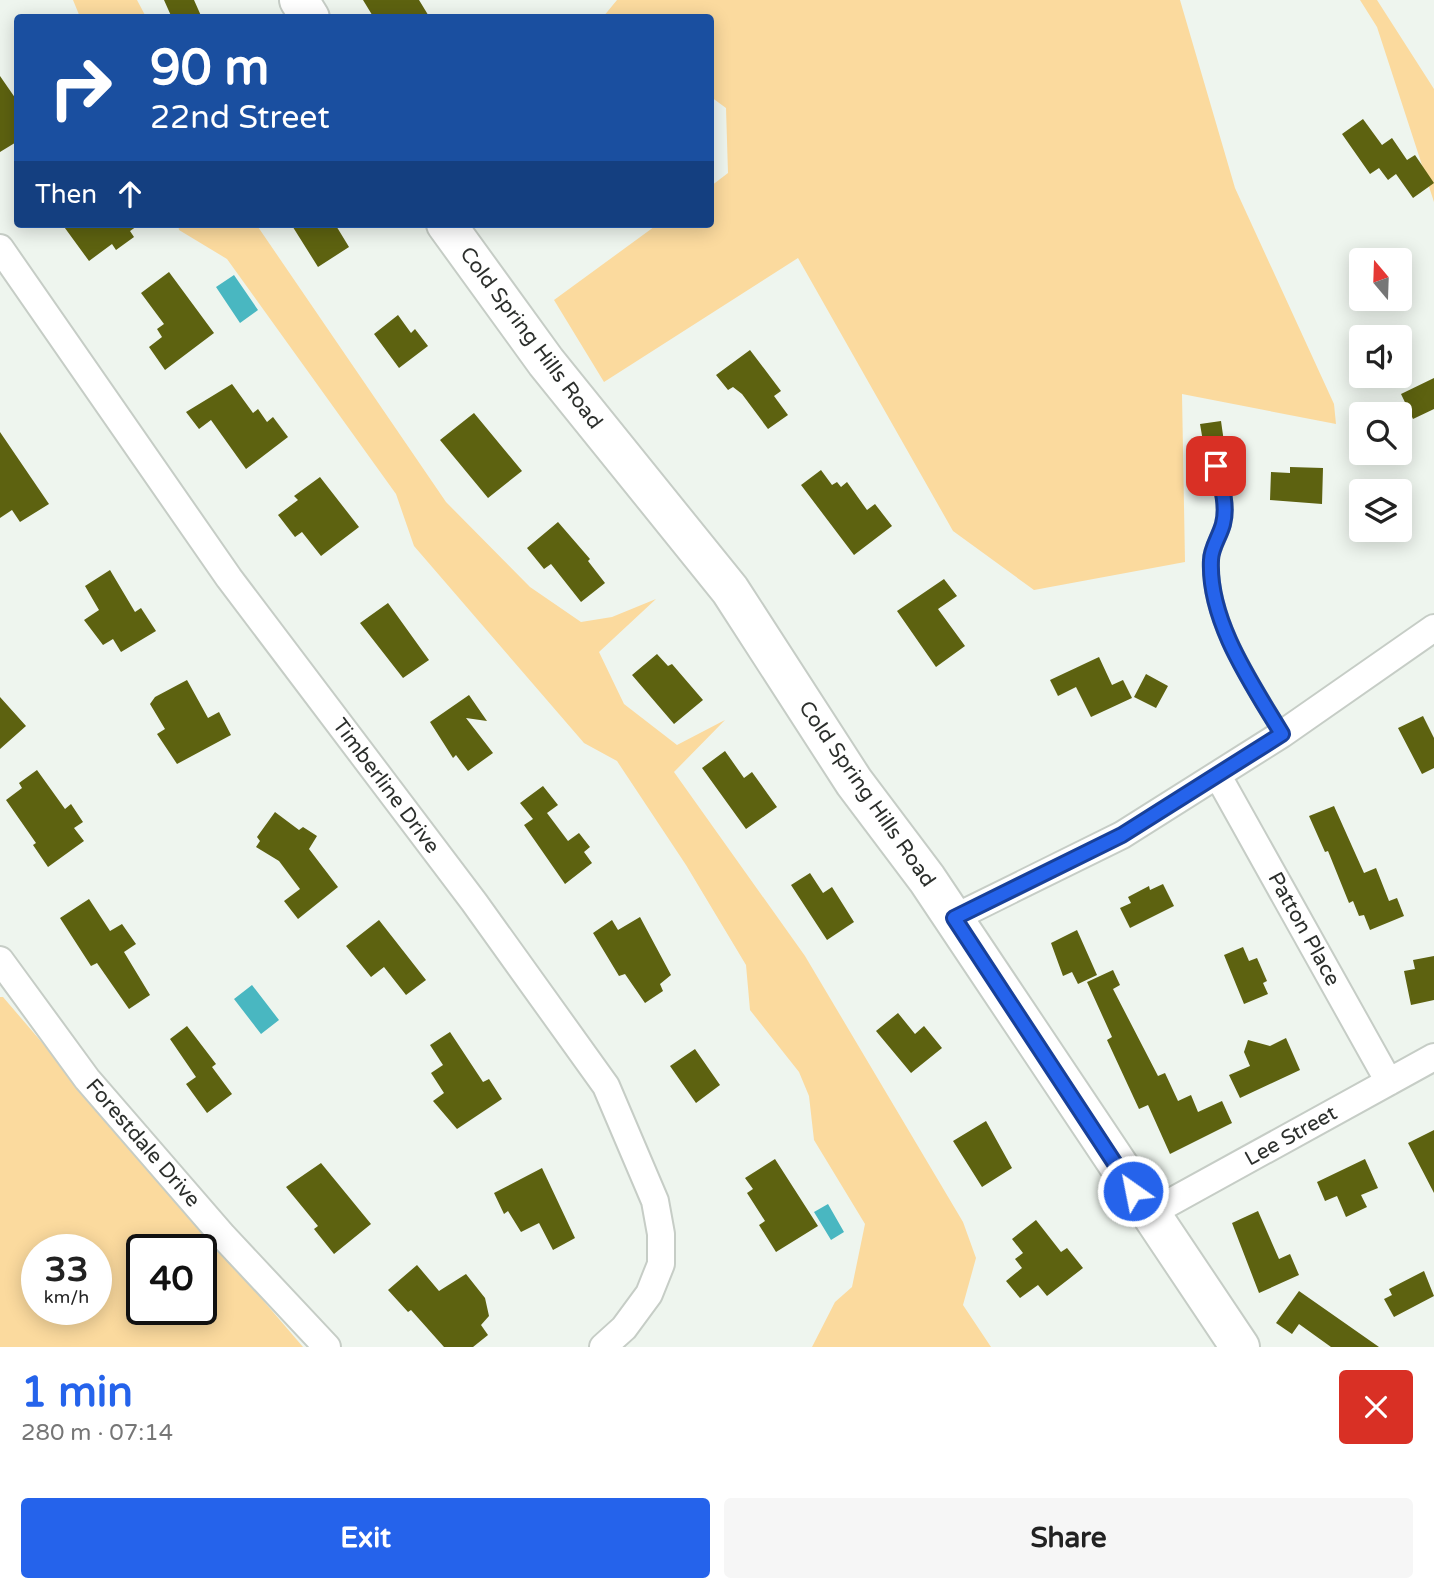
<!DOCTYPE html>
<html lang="en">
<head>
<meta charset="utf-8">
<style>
	:root { --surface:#fff; --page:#f6f6f6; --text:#222; --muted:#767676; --accent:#2563eb }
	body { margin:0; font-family:"Varela Round",sans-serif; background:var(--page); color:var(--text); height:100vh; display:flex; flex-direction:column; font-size:26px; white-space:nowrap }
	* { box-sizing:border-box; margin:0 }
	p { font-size:23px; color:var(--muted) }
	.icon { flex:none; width:38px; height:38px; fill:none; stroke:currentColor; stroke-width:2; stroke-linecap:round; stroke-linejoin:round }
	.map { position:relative; height:1347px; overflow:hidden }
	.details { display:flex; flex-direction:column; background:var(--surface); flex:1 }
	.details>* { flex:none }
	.banner { position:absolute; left:14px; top:14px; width:700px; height:214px; border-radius:7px; box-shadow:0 4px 18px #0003; background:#1a4fa0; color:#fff; overflow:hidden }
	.needle { width:46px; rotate:341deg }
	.tools { position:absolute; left:1349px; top:248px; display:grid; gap:14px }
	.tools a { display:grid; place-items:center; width:63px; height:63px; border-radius:7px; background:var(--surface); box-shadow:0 4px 18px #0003; font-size:35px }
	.speed { position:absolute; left:21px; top:1234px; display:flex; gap:14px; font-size:35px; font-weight:700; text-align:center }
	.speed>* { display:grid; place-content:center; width:91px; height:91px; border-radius:50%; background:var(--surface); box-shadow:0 4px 18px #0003; line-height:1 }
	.speed small { font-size:18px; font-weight:400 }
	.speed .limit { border:4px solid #111; border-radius:10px; background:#fff; color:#111 }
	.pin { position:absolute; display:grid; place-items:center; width:60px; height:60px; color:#fff; margin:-30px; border-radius:14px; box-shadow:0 4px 10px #0006 }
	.me { position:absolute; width:77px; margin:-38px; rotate:327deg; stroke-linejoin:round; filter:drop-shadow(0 0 5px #0008) }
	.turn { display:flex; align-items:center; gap:24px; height:147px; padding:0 21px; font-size:32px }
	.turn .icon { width:91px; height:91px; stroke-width:2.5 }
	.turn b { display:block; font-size:49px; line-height:60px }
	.then { display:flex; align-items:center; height:66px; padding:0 21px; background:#0003; gap:14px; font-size:26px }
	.round { display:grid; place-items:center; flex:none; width:74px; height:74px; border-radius:7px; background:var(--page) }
	.head { display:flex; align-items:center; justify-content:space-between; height:119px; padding:0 21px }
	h1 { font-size:42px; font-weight:700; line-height:52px; color:var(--accent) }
	.primary-button { display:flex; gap:14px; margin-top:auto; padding:14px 21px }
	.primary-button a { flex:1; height:80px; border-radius:7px; background:var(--accent); color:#fff; font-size:28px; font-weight:700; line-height:80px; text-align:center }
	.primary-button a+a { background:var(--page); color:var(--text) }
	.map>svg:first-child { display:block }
	.green { fill:#fbda9e; fill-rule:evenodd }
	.water { fill:#49b7c1 }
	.building { fill:#5d6210 }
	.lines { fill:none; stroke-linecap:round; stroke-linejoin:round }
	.lane-casing { stroke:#c6cdc6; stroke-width:18 }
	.street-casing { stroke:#c6cdc6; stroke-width:30 }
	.secondary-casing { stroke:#c6cdc6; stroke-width:42 }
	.lane { stroke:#fff; stroke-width:14 }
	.street { stroke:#fff; stroke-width:26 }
	.secondary { stroke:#fff; stroke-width:38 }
	.route-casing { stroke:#184099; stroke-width:18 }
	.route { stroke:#2563eb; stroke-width:12 }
	.labels { text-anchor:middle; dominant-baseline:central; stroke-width:7; stroke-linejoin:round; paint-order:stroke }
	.street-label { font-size:21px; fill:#2c2f2c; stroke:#fff }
</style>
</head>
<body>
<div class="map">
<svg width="1434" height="1347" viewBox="0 0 1434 1347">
	<rect width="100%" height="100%" fill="#eef5ee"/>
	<!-- green -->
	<path class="green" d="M 73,0 L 137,0 L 146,17 L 80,17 Z
		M 617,0 L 1180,0 L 1235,188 L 1334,404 L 1336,424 L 1182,394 L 1185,562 L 1034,590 L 953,531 L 798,258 L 604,382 L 554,300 L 658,224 L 710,224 L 711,186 L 728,173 L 726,108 L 711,97 L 710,18 L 603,17 Z
		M 1360,0 L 1377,0 L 1434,89 L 1434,202 L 1377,27 Z
		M 178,224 L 256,224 L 446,502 L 530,587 L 581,622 L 612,617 L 656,599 L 599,652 L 624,704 L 677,745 L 725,720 L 674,772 L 805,956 L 963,1222 L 976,1258 L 963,1305 L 991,1347 L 812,1347 L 835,1302 L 852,1287 L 865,1224 L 814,1140 L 809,1096 L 799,1072 L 750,1010 L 746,965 L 686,865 L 617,761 L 584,743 L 414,546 L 396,494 L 227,259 L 179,230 Z
		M 0,997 L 3,997 L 303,1347 L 0,1347 ZM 37,1250 L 96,1250 L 96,1309 L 37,1309 ZM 142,1250 L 201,1250 L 201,1309 L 142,1309 Z"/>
	<!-- water -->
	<path class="water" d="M 234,275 L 258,310 L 240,323 L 216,287 Z
		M 252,985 L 279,1020 L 261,1034 L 234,999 Z
		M 828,1204 L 844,1232 L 831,1240 L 814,1212 Z"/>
	<!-- building -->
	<path class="building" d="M 164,0 L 194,0 L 202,18 L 172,18 Z
		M 363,0 L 419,0 L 430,18 L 374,18 Z
		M 0,76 L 18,102 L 18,141 L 0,152 Z
		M 1363,119 L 1382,145 L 1392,138 L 1407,160 L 1415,155 L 1434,183 L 1413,198 L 1396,174 L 1388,180 L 1379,168 L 1370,174 L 1342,134 Z
		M 62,224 L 140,224 L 130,231 L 134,237 L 116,250 L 112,244 L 89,261 Z
		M 291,224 L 335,224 L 349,247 L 318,267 Z
		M 169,272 L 214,333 L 165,370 L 149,347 L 162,337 L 157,329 L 164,324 L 141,293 Z
		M 398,315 L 411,333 L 415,329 L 428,346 L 399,368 L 374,334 Z
		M 750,350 L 781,391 L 774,396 L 788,415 L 768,429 L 742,394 L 733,387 L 728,390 L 716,375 Z
		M 1434,378 L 1434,409 L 1413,419 L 1401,394 Z
		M 232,384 L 253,413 L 258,409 L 267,422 L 273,417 L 288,437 L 246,469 L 211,420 L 199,429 L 186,412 Z
		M 474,413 L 522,471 L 488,498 L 440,440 Z
		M 1221,421 L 1226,456 L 1206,459 L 1200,424 Z
		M 0,432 L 49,504 L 20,522 L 12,510 L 0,518 Z
		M 1290,467 L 1323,468 L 1322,504 L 1270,500 L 1271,472 L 1290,473 Z
		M 821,470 L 832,485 L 837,482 L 841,487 L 847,482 L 867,510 L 875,504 L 892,526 L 854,555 L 801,485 Z
		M 320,477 L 359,527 L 321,556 L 302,532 L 295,537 L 278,515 L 298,500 L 294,496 Z
		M 558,522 L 590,559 L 588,561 L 605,583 L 581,602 L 551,564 L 544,569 L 527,548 Z
		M 110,570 L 135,612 L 141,608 L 156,631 L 121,652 L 113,639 L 103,645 L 84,620 L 99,610 L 85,586 Z
		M 944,579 L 957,596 L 938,609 L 965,646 L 936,667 L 897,611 Z
		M 388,603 L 429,660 L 403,678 L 360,623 Z
		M 657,654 L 668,666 L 672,664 L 703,700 L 674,724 L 632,675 Z
		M 1099,657 L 1112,685 L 1123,680 L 1132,698 L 1091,717 L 1076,687 L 1058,696 L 1050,680 Z
		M 1146,674 L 1168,686 L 1156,708 L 1134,697 Z
		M 187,680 L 208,718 L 219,712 L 231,735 L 177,764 L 157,734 L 165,729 L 150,704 L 155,697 Z
		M 469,695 L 487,721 L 466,718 L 493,753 L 468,771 L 456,755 L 453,758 L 430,722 Z
		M 0,697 L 26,726 L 0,749 Z
		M 1423,716 L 1434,738 L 1434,768 L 1422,774 L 1398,728 Z
		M 725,751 L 744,778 L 752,772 L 777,807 L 746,829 L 702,768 Z
		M 37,770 L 65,809 L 71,804 L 83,822 L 74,828 L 84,841 L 48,867 L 33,845 L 36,843 L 6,800 L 22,788 L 19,783 Z
		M 543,786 L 558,805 L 547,813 L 568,841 L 579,833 L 590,847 L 584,852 L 592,863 L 565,884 L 524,825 L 533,819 L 520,803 Z
		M 1334,806 L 1364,873 L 1376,868 L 1389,901 L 1397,898 L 1404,916 L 1370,930 L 1364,915 L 1359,916 L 1353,901 L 1349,903 L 1328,851 L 1325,852 L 1309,816 Z
		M 275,812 L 299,830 L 303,827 L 317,836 L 309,849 L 338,887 L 298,919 L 284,901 L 300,889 L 279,861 L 256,847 L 260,841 L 257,837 Z
		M 810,873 L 823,893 L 832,887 L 854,922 L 827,940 L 791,885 Z
		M 1163,884 L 1174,906 L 1130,928 L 1120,908 L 1131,903 L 1128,897 L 1149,886 L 1150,890 Z
		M 89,899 L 110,931 L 122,924 L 136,944 L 124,952 L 150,995 L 129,1009 L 97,963 L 91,966 L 60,918 Z
		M 640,917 L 671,975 L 660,984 L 663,991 L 645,1003 L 625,974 L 619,976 L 593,933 L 612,920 L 618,930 Z
		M 379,920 L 426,980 L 406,995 L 384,967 L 371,977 L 346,946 Z
		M 1077,930 L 1097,975 L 1078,984 L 1072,972 L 1063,976 L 1051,943 Z
		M 1243,947 L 1249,961 L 1257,958 L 1267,981 L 1263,983 L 1268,994 L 1244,1004 L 1224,955 Z
		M 1434,956 L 1434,1000 L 1411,1005 L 1404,971 L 1415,969 L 1413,960 Z
		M 1113,970 L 1120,985 L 1113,989 L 1158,1076 L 1165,1073 L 1178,1101 L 1191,1095 L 1198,1112 L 1222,1101 L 1232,1123 L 1170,1154 L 1148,1105 L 1139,1109 L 1107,1040 L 1112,1037 L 1087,982 Z
		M 898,1013 L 915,1034 L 924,1026 L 942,1048 L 911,1073 L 876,1031 Z
		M 187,1026 L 216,1064 L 212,1067 L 232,1094 L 207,1113 L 186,1084 L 196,1077 L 170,1039 Z
		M 450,1032 L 483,1082 L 489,1079 L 502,1099 L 457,1129 L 433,1101 L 444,1093 L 431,1073 L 443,1065 L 430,1045 Z
		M 1286,1038 L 1300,1070 L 1240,1098 L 1229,1075 L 1250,1066 L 1244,1052 L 1248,1040 L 1270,1046 Z
		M 695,1049 L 720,1085 L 696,1103 L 670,1066 Z
		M 986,1121 L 1012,1168 L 982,1187 L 953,1141 Z
		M 1434,1130 L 1434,1193 L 1408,1143 Z
		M 775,1159 L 818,1226 L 776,1252 L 759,1225 L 765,1221 L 747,1193 L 753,1189 L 745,1178 Z
		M 1365,1159 L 1378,1188 L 1361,1195 L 1367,1207 L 1346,1217 L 1337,1196 L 1325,1201 L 1317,1182 Z
		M 321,1163 L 371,1224 L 334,1254 L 314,1229 L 318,1226 L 286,1187 Z
		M 542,1168 L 575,1238 L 553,1250 L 539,1223 L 521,1232 L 508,1211 L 504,1214 L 494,1193 Z
		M 1258,1211 L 1279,1259 L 1290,1254 L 1299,1275 L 1259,1293 L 1232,1223 Z
		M 1036,1220 L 1061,1252 L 1067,1248 L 1083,1268 L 1047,1296 L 1038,1285 L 1020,1298 L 1006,1281 L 1022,1268 L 1015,1259 L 1023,1253 L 1012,1239 Z
		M 417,1265 L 439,1291 L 466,1274 L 485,1298 L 489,1316 L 481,1325 L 488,1335 L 473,1347 L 444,1347 L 411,1310 L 408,1312 L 388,1290 Z
		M 1424,1271 L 1434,1296 L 1394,1317 L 1384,1299 L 1392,1295 L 1389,1289 Z
		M 1299,1291 L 1379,1347 L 1331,1347 L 1299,1324 L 1292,1334 L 1276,1323 Z"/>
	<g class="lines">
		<!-- lane casing -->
		<g class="lane-casing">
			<path id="lane" d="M 1216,466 C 1221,484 1228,505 1223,524 C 1220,536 1211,549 1211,560 C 1208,621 1252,683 1282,734"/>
		</g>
		<!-- street casing -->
		<g class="street-casing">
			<path id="street" d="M 0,248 L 229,578 L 474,902 L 606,1086 L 655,1201 L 661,1234 L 661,1264 L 649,1294 L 624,1328 L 603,1347
				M 1218,776 L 1389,1082
				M 954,918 L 1122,835 L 1282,734 L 1434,628
				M 0,960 L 87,1079 L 223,1236 L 327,1347
				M 1149,1214 L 1434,1057"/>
		</g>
		<!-- secondary casing -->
		<g class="secondary-casing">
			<path id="secondary" d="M 299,0 L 310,18
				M 446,224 L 546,362 L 730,590 L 854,782 L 927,879 L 1240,1347"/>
		</g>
		<!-- lane -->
		<use href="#lane" class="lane"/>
		<!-- street -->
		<use href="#street" class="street"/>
		<!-- secondary -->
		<use href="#secondary" class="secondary"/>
	</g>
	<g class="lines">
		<!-- route casing -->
		<g class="route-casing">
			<path id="route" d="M 1133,1191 L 954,918 L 1122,835 L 1282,734 C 1252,684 1208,621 1211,560 C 1211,548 1220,536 1223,524 C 1228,505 1221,484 1216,466"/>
		</g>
		<!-- route -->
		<use href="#route" class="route"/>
	</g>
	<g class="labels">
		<!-- street labels -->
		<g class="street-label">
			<text transform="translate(531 338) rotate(53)">Cold Spring Hills Road</text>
			<text transform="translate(386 786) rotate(53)">Timberline Drive</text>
			<text transform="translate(867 794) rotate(55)">Cold Spring Hills Road</text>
			<text transform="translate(1304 929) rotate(61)">Patton Place</text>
			<text transform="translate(1291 1136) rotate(-29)">Lee Street</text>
			<text transform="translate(143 1143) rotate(49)">Forestdale Drive</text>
		</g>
	</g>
</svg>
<div class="tools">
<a><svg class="needle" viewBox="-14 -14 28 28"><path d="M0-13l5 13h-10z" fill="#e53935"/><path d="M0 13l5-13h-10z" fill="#767676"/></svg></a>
<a><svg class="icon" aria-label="sound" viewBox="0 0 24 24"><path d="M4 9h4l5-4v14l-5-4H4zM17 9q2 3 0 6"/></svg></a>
<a><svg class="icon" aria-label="search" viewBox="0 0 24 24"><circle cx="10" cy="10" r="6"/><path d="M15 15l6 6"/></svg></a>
<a><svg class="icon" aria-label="layers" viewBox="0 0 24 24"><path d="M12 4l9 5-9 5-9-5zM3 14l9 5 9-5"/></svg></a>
</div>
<div class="speed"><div>33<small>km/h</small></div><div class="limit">40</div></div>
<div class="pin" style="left:1216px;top:466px;background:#d93025"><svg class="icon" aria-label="arrive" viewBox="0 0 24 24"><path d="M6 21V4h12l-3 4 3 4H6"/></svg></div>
<svg class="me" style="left:1133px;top:1191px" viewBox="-20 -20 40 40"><circle r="17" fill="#2563eb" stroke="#fff" stroke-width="3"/><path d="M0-11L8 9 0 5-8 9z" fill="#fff"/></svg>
<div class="banner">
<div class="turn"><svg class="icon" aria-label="right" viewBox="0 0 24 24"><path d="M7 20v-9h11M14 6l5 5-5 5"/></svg><div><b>90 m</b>22nd Street</div></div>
<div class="then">Then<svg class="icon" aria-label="ahead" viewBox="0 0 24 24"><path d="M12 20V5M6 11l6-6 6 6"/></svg></div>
</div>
</div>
<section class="details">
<div class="head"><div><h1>1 min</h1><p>280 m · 07:14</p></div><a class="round" style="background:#d93025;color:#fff"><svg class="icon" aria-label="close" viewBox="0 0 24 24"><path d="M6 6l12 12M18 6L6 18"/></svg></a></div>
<div class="primary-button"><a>Exit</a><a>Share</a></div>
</section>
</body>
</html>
